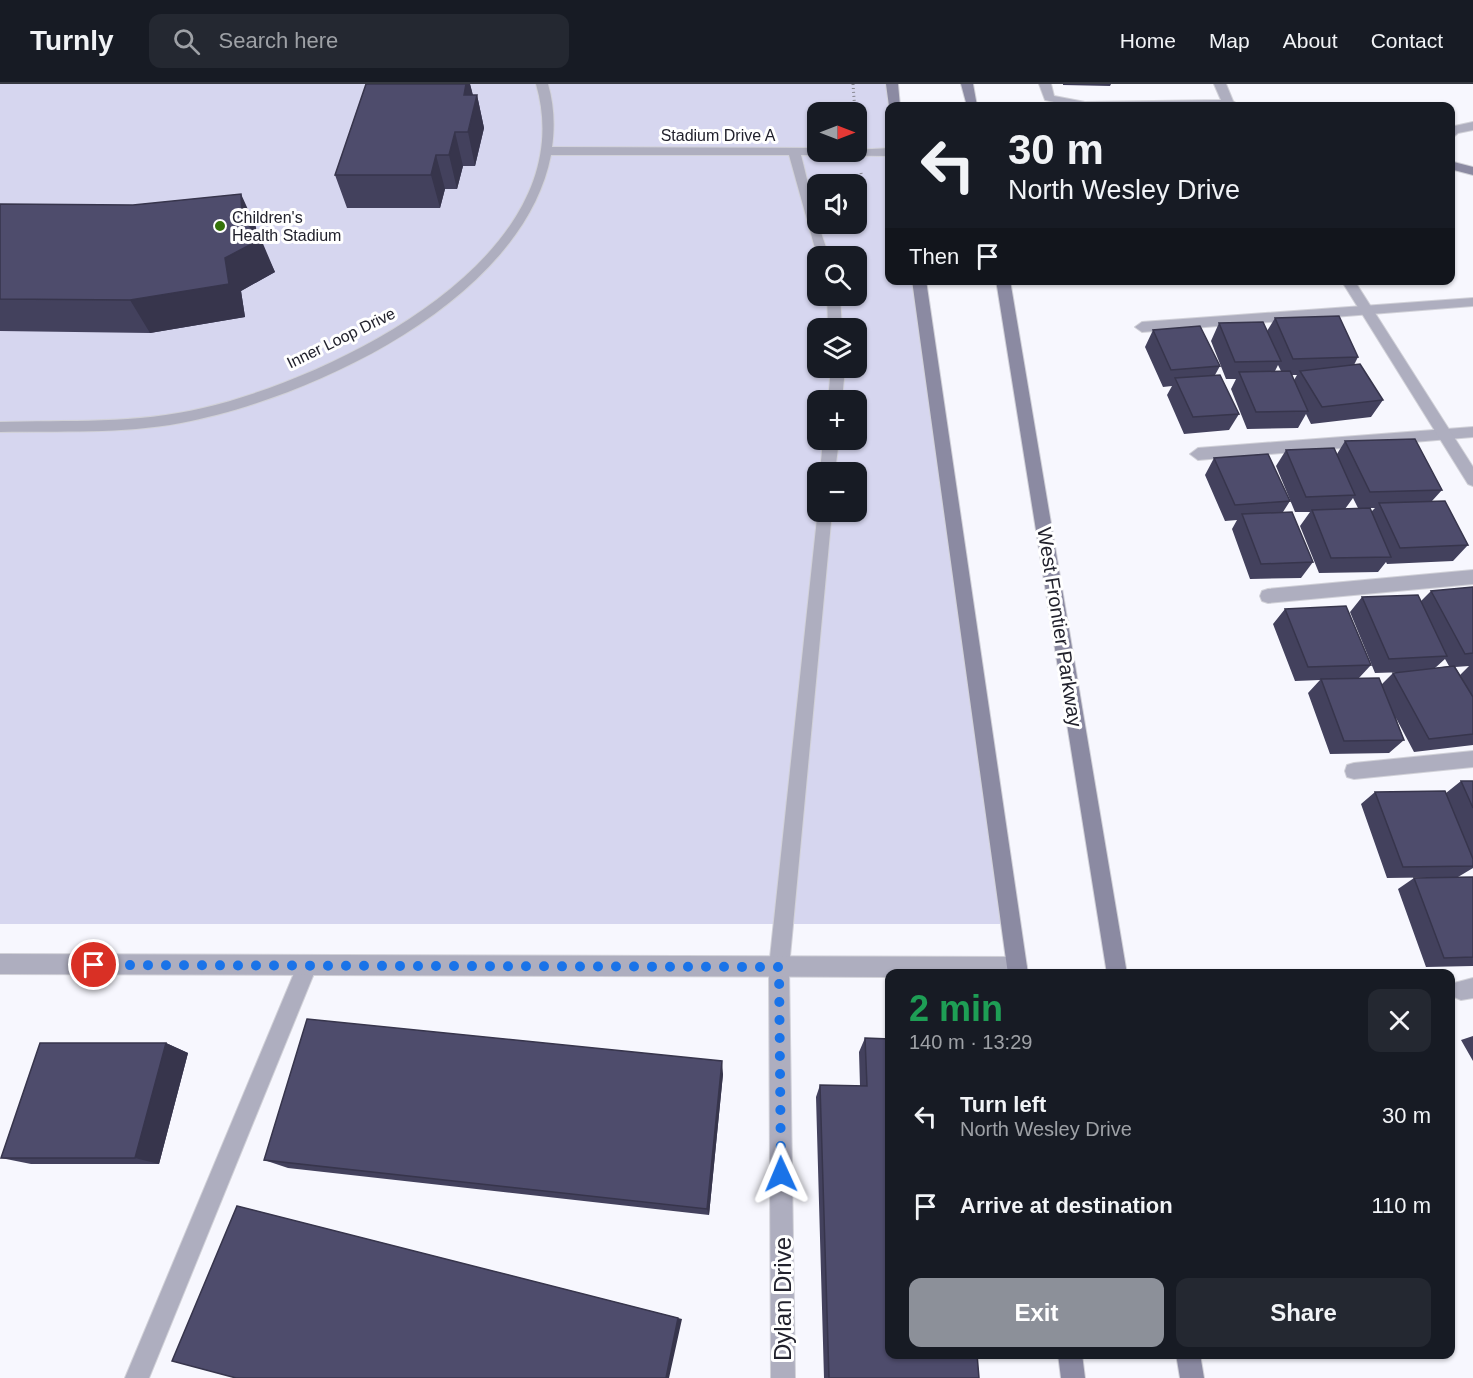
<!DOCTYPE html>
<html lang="en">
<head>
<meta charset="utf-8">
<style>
	:root { --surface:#171b24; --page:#242831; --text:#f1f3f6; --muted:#9ea1a6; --line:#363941; --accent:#8c9099 }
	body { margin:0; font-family:Arial,sans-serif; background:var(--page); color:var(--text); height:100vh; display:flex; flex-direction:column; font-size:22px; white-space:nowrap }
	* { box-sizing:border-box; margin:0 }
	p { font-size:20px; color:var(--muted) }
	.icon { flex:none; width:33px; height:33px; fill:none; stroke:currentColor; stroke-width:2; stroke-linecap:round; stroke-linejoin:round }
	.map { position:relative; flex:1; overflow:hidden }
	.drawer { position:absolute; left:885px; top:885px; width:570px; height:390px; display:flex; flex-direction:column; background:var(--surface); border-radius:12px; box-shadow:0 2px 4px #0004 }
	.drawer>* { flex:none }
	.top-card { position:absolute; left:885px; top:18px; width:570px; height:183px; border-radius:12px; box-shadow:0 2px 4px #0004; background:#171b24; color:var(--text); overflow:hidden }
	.needle { width:39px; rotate:90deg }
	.controls { position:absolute; left:807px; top:18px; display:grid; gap:12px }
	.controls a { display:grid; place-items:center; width:60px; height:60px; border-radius:12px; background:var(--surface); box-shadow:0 2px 4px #0004; font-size:30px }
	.pin { position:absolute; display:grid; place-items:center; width:51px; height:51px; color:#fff; margin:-26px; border:3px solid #fff; border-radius:50%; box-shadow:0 2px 6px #0007 }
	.me { position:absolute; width:66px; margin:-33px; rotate:359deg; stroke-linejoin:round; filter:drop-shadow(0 0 4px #0008) }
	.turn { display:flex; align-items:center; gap:21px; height:126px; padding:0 24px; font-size:27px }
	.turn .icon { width:78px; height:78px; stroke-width:2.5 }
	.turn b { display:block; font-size:42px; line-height:51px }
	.then { display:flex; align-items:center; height:57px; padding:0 24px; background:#0003; gap:12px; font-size:22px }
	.round { display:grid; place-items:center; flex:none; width:63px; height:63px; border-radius:12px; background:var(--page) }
	.summary { display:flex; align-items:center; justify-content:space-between; height:102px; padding:0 24px }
	h1 { font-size:36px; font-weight:700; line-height:45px; color:#1e9e55 }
	.action { display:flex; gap:12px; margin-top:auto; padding:12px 24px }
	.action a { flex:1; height:69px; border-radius:12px; background:var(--accent); color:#fff; font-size:24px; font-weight:700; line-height:69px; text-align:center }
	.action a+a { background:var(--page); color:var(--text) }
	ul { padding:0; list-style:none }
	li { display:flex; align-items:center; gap:18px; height:90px; padding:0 24px }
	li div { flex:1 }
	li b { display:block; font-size:22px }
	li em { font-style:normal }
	header { display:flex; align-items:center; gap:36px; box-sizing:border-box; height:84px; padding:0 30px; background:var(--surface); border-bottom:2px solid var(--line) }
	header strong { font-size:28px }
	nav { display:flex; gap:33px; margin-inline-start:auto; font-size:21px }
	.search { width:420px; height:54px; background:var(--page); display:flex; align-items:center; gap:15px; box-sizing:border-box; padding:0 21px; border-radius:12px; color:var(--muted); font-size:22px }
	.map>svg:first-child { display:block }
	.green { fill:#d6d6ef; fill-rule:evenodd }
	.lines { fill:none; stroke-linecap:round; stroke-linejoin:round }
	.lane-casing { stroke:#d1d1d8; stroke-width:2 }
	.street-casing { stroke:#d1d1d8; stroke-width:2 }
	.secondary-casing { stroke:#d1d1d8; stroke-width:2 }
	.path { stroke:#888891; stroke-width:3; stroke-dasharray:1 3; stroke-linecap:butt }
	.lane { fill:#aeaebf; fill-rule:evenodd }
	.street { fill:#aeaebf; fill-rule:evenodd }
	.secondary { fill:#8b8aa2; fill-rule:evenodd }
	.wall { fill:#43415d; fill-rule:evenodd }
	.shaded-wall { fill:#37354c }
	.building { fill:#4e4c6c; stroke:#37354c; stroke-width:1.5 }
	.route { stroke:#1a73e8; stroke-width:10; stroke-dasharray:0 18 }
	.poi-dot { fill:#35730a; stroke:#fff; stroke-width:2 }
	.labels { text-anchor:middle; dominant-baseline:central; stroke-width:6; stroke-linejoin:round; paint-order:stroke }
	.far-street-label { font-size:16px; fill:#22222d; stroke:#fff }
	.far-poi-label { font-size:16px; fill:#22222d; stroke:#fff; text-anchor:start }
	.street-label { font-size:20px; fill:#22222d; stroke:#fff }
	.near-street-label { font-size:24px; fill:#22222d; stroke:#fff }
</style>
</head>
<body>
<header>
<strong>Turnly</strong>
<div class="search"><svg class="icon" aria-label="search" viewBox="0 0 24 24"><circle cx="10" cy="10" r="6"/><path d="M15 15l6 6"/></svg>Search here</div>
<nav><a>Home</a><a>Map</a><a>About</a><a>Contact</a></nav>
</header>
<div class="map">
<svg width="1473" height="1294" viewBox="0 0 1473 1294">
	<rect width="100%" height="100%" fill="#f7f7fe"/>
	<!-- green -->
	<path class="green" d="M 0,0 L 891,0 L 894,22 L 890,22 L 890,196 L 917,197 L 1002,840 L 0,840 ZM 818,28 L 856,28 L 856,68 L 818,68 ZM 818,100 L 856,100 L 856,140 L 818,140 ZM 818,172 L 856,172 L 856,212 L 818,212 ZM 818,244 L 856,244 L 856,284 L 818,284 ZM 818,316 L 856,316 L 856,356 L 818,356 ZM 818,388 L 856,388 L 856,428 L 818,428 Z"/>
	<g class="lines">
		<!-- lane casing -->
		<g class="lane-casing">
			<path id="lane" d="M 536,0 L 548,0 C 554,21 555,42 552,63 L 818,64 L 818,68 L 890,64 L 890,72 L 801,71 L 818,140 L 829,172 L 818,172 L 818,175 L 789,71 L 551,71 C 523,216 313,314 181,339 C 122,350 60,347 0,348 L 0,338 C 68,336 137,340 203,324 C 335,293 586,172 536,0 Z
				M 1039,0 L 1051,0 L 1054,12 L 1085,18 L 1221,16 L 1214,0 L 1226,0 L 1233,17 L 1240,22 L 1072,22 L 1045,16 Z
				M 1473,38 L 1473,46 L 1458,49 L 1450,56 L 1450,43 Z
				M 827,212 L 840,212 L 842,244 L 828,244 Z
				M 1473,214 L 1473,222 L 1142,248 L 1135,243 L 1142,238 Z
				M 831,284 L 845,284 L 842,316 L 828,316 Z
				M 1473,343 L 1473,353 L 1198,376 L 1190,370 L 1198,364 Z
				M 823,356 L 839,356 L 835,388 L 820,388 Z
				M 818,425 L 832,428 L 789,883 L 795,1294 L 771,1294 L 769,883 Z
				M 1473,486 L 1473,500 L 1268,519 L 1262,517 L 1260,512 L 1262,507 L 1268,505 Z
				M 1473,667 L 1473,683 L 1354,695 L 1347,693 L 1345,687 L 1347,681 L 1354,679 Z
				M 307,872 L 314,875 L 317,882 L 149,1294 L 125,1294 L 300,875 Z
				M 1473,894 L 1473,914 L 1461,916 L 1454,913 L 1451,906 L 1454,899 Z"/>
		</g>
		<!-- street casing -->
		<g class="street-casing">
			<path id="street" d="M 1341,196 L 1354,196 L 1473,383 L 1473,402 L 1468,400 Z
				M 0,870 L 1017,873 L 1024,876 L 1027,883 L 1024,890 L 890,890 L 890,893 L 0,890 Z"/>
		</g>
		<!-- secondary casing -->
		<g class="secondary-casing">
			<path id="secondary" d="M 886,0 L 898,0 L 900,22 L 889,22 Z
				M 961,0 L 973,0 L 977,22 L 967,22 Z
				M 1450,77 L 1473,83 L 1473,91 L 1450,85 Z
				M 912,196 L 926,196 L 1028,890 L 1008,890 Z
				M 996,196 L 1010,196 L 1127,890 L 1107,890 Z
				M 1058,1270 L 1082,1270 L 1085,1294 L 1061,1294 Z
				M 1176,1270 L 1200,1270 L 1204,1294 L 1180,1294 Z"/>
		</g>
		<!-- path -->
		<path class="path" d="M 853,0 L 855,28
			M 861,89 L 862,100"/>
		<!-- lane -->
		<use href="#lane" class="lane"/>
		<!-- street -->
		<use href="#street" class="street"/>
		<!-- secondary -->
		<use href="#secondary" class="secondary"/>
	</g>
	<!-- wall -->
	<path class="wall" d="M 366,0 L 470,0 L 473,11 L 477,11 L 484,44 L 475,82 L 463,82 L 457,105 L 445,105 L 440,124 L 347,124 L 335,91 Z
		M 1063,0 L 1111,0 L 1110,2 L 1063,1 Z
		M 0,120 L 256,143 L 256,150 L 275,188 L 241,207 L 245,233 L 150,249 L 0,247 Z
		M 1275,234 L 1358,273 L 1354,281 L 1383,316 L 1371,333 L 1311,340 L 1306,330 L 1298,344 L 1247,345 L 1231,305 L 1236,295 L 1226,295 L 1211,257 L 1219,239 L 1267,247 ZM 1278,281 L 1281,287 L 1275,287 ZM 1292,291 L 1297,291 L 1294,296 Z
		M 1153,246 L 1220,282 L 1215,291 L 1239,330 L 1229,346 L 1184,350 L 1167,311 L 1172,302 L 1163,303 L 1145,263 Z
		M 1345,357 L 1442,406 L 1432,417 L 1468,461 L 1453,477 L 1387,480 L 1386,478 L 1378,488 L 1319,489 L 1300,442 L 1310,428 L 1295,428 L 1276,382 L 1286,366 L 1337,370 ZM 1353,414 L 1358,424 L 1375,424 L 1371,428 L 1345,425 Z
		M 1214,374 L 1290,417 L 1283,428 L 1313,478 L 1301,494 L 1250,495 L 1232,445 L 1237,436 L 1225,437 L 1205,391 Z
		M 1473,503 L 1473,661 L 1414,668 L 1396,634 L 1404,656 L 1389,669 L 1330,670 L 1308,609 L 1320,596 L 1295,597 L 1273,540 L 1285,525 L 1371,581 L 1358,595 L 1382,600 L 1393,589 L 1406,588 L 1375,589 L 1350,528 L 1362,513 L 1421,517 L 1431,507 ZM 1445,575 L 1449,582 L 1435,584 ZM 1469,582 L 1460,591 L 1455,583 Z
		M 1461,697 L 1473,697 L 1473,784 L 1458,793 L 1387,794 L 1361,720 L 1375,708 L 1446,709 Z
		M 1473,793 L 1473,882 L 1426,883 L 1398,805 L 1414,794 Z
		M 1473,952 L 1473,977 L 1461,956 Z
		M 865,954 L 979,1294 L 824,1294 L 816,1013 L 820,1001 L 860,1002 L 859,968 Z
		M 166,959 L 188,969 L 159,1080 L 31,1080 L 1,1074 Z
		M 723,990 L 709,1131 L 288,1084 L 264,1076 Z"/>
	<!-- shaded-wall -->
	<path class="shaded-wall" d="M 462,0 L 470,0 L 475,21 L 477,11 L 484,44 L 475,82 L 468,48 Z
		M 455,48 L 463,82 L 457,105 L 449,71 Z
		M 436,71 L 445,105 L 440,124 L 431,91 Z
		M 241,110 L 256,143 L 257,157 L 261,155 L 275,188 L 241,207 L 245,233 L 150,249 L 130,216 L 225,174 L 242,134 Z
		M 166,959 L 188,969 L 159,1080 L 135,1074 Z
		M 722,977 L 723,990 L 709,1131 L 707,1125 Z
		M 237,1122 L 682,1235 L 669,1294 L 666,1294 Z"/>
	<!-- building -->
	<path class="building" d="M 366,0 L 466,0 L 464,11 L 477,11 L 468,48 L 455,48 L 449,71 L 436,71 L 431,91 L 335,91 Z
		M 241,110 L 242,134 L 261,155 L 225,174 L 229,200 L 130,216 L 0,215 L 0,120 L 133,121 Z
		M 1339,232 L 1358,273 L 1293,275 L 1275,234 Z
		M 1263,238 L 1281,277 L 1235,278 L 1219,239 Z
		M 1200,242 L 1220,282 L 1171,286 L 1153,246 Z
		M 1360,280 L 1383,316 L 1322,323 L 1300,287 Z
		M 1290,287 L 1308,327 L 1256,328 L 1239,288 Z
		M 1220,291 L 1239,330 L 1193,333 L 1175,294 Z
		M 1415,355 L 1442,406 L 1370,408 L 1345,357 Z
		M 1334,364 L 1355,411 L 1306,413 L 1286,366 Z
		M 1268,370 L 1290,417 L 1235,421 L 1214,374 Z
		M 1445,417 L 1468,461 L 1400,464 L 1379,419 Z
		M 1370,424 L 1391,473 L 1331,474 L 1312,426 Z
		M 1292,428 L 1313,478 L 1261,480 L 1242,430 Z
		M 1473,503 L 1473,569 L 1465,570 L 1431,507 Z
		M 1418,511 L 1447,572 L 1389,575 L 1362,513 Z
		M 1346,522 L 1371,581 L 1308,583 L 1285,525 Z
		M 1454,582 L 1473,613 L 1473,650 L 1429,655 L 1393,589 Z
		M 1379,594 L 1404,656 L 1344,657 L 1321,595 Z
		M 1461,697 L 1473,697 L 1473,724 Z
		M 1445,707 L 1473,775 L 1473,782 L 1403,783 L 1375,708 Z
		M 1473,793 L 1473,873 L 1444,874 L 1414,794 Z
		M 307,935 L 722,977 L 707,1125 L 264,1076 Z
		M 865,954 L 890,955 L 890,1270 L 977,1270 L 979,1294 L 829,1294 L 820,1001 L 867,1002 Z
		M 40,959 L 166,959 L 135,1074 L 1,1074 Z
		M 237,1122 L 678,1234 L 666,1294 L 236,1294 L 172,1277 Z"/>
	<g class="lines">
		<!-- route -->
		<path class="route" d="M 94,881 L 779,883 L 781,1090"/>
	</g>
	<!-- markers -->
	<circle class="poi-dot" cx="220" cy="142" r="6"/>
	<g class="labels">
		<!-- far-street labels -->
		<g class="far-street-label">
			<text x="718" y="51">Stadium Drive A</text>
			<text transform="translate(341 254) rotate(-26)">Inner Loop Drive</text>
		</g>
		<!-- far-poi labels -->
		<g class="far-poi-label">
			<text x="232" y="133">Children's<tspan x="232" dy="18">Health Stadium</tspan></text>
		</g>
		<!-- street labels -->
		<g class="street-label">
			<text transform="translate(1060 543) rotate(81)">West Frontier Parkway</text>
		</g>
		<!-- near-street labels -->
		<g class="near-street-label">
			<text transform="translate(782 1215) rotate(-90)">Dylan Drive</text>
		</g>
	</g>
</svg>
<div class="controls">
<a><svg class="needle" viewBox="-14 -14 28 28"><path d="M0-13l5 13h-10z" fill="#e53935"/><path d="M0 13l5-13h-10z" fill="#9ea1a6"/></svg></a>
<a><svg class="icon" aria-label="sound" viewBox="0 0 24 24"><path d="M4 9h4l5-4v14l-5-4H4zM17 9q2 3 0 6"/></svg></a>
<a><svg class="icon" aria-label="search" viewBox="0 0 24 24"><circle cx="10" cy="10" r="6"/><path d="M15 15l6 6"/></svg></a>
<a><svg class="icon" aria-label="layers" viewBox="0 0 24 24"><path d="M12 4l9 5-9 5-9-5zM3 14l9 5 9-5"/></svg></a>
<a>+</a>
<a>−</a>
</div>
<div class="pin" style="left:94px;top:881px;background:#d93025"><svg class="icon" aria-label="arrive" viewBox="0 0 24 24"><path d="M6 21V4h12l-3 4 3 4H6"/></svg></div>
<svg class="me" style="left:781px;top:1090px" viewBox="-20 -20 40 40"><path d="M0-17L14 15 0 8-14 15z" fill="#1a73e8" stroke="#fff" stroke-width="4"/></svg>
<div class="top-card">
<div class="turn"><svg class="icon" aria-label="left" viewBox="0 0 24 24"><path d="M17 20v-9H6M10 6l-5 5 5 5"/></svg><div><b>30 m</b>North Wesley Drive</div></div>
<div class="then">Then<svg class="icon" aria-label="arrive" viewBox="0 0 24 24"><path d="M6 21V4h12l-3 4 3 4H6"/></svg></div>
</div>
<section class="drawer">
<div class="summary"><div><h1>2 min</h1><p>140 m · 13:29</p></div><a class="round"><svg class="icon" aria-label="close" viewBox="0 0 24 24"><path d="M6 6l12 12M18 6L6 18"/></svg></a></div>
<ul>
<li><svg class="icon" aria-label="left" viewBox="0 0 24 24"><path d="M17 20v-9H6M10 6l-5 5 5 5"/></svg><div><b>Turn left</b><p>North Wesley Drive</p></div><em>30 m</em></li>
<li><svg class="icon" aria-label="arrive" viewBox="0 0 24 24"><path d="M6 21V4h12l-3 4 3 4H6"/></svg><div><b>Arrive at destination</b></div><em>110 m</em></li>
</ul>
<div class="action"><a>Exit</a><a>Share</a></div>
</section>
</div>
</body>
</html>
